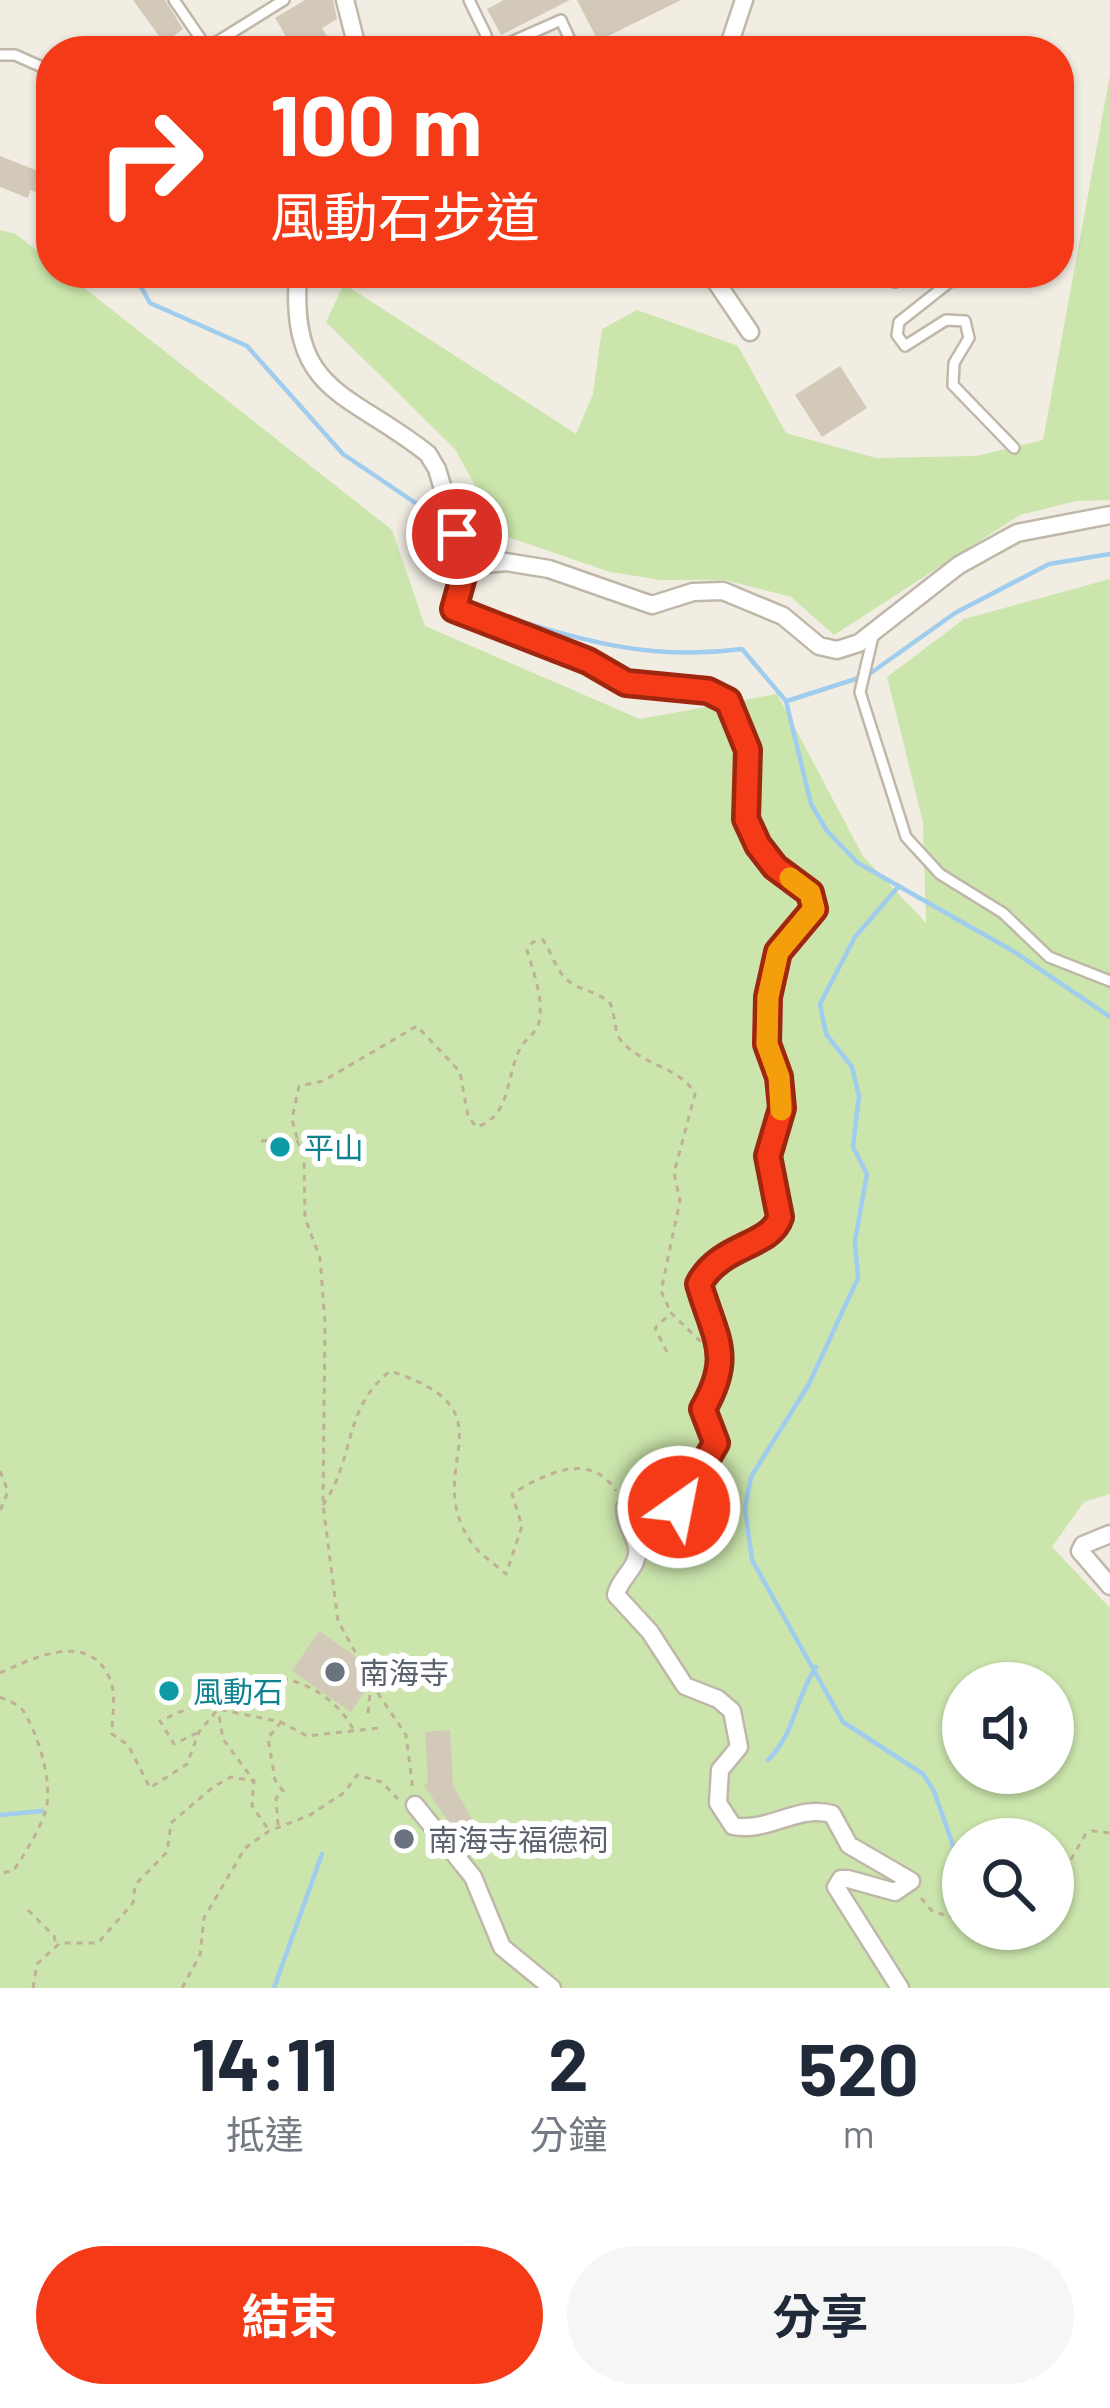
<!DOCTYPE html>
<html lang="zh-TW">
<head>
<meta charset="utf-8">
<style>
	:root { --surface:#fff; --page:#f6f6f7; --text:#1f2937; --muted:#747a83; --accent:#f43a17 }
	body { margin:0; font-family:Barlow,"Noto Sans TC",sans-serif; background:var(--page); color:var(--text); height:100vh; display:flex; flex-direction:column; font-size:45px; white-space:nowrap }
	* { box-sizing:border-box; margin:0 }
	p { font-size:39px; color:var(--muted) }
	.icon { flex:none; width:66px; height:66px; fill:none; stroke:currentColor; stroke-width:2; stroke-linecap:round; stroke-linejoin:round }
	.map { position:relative; height:1988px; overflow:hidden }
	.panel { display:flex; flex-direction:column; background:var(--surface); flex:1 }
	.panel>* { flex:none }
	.banner { position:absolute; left:36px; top:36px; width:1038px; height:252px; border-radius:48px; box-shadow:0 3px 9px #0004; background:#f43a17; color:#fff; overflow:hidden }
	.buttons { position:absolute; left:942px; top:1662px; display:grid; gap:24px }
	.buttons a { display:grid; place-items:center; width:132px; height:132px; border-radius:50%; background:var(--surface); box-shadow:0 3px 9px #0004; font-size:60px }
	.pin { position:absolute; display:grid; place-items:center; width:102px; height:102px; color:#fff; margin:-51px; border:6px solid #fff; border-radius:50%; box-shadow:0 3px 12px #0007 }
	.me { position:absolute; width:132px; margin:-66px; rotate:33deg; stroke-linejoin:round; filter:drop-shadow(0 0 9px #0008) }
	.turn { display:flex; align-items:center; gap:42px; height:252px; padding:0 36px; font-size:54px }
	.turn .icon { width:156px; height:156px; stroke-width:2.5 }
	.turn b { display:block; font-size:84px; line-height:102px }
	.eta { display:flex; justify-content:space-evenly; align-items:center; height:204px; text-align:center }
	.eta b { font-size:72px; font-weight:700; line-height:84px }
	.primary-button { display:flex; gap:24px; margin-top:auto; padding:24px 36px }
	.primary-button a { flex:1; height:138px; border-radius:72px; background:var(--accent); color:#fff; font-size:48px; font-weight:700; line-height:138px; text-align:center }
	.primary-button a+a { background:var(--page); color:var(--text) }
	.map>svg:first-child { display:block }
	.green { fill:#cbe5ac; fill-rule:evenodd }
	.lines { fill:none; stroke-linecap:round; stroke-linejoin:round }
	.stream { stroke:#a0cdee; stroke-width:4.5 }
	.building { fill:#d2c9b9 }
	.lane-casing { stroke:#bfb8a9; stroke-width:14 }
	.street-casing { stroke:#bfb8a9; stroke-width:21 }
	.path { stroke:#beb198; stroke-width:3; stroke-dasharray:6 6; stroke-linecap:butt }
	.lane { stroke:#fff; stroke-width:9 }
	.street { stroke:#fff; stroke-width:16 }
	.route-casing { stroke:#9f260f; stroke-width:30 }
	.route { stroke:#f43a17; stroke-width:21 }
	.slow { stroke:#f59e0b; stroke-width:21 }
	.culture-dot { fill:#0f9aa8; stroke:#fff; stroke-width:4.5 }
	.worship-dot { fill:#6b7280; stroke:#fff; stroke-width:4.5 }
	.labels { text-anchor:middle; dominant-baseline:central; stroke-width:12; stroke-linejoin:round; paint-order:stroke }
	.culture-label { font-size:30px; fill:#0d838f; stroke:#fff; text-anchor:start }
	.worship-label { font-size:30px; fill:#5b616d; stroke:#fff; text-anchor:start }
</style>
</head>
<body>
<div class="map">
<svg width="1110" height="1988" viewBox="0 0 1110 1988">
	<rect width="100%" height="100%" fill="#f1ede3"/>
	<!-- green -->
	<path class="green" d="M 1110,75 L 1110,500 L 1076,501 L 1020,515 L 834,635 L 791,597 L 725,580 L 661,580 L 610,572 L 502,535 L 455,449 L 326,322 L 344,284 L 576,434 L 593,394 L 602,329 L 637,310 L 738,346 L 786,433 L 876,458 L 976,456 L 1043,440 Z
		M 0,230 L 16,234 L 51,262 L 51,273 L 65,273 L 392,530 L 425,626 L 640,719 L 777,694 L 863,856 L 926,923 L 923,822 L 887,677 L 964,619 L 1110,579 L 1110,1494 L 1084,1502 L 1052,1547 L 1110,1608 L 1110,1988 L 0,1988 ZM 963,1683 L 1053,1683 L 1053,1773 L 963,1773 ZM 963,1839 L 1053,1839 L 1053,1929 L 963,1929 Z"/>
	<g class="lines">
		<!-- stream -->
		<path class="stream" d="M 0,50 L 22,54
			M 133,273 L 150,303 L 247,346 L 343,454 L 420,506 L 456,582
			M 466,597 L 472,607 C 570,635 639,663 742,649 L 786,701 L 811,804 L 827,831 L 858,863 L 1013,951 L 1110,1017
			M 787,701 L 868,675 L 955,613 L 1049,564 L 1110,554
			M 898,887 L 855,937 L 820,1004 L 826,1034 L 852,1067 L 859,1096 L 853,1147 L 867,1174 L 855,1241 L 858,1278 L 809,1384 L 751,1477 L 745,1508 L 752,1560 L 843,1722 L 923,1774 L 934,1791 L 963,1874
			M 768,1760 C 796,1732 794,1700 816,1667
			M 0,1815 L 42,1811
			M 274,1988 L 322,1854"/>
	</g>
	<!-- building -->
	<path class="building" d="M 133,0 L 165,0 L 183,29 L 164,43 Z
		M 305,0 L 333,0 L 337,19 L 322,28 L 336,51 L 295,51 L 275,18 Z
		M 504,0 L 570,0 L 501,35 L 487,9 Z
		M 577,0 L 681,0 L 598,41 Z
		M 0,156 L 51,176 L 47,196 L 30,190 L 28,198 L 0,187 Z
		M 840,366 L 867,408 L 822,437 L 795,395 Z
		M 319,1631 L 378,1672 L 351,1712 L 292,1671 Z
		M 450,1730 L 453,1785 L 482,1837 L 466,1848 L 424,1785 L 428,1782 L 425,1732 Z"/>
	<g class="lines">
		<!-- lane casing -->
		<g class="lane-casing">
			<path id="lane" d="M 174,0 L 207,48 L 284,0
				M 469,0 L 486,35
				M 491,51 L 561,20 L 575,51
				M 0,55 L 15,55 L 51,71
				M 891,273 L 895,282 L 923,273
				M 974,273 L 956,277 L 899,322 L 897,335 L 905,346 L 946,320 L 965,321 L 969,338 L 954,363 L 953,385 L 1014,448
				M 874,632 L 860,692 L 906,837 L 940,874 L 1003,913 L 1049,957 L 1110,981"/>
		</g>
		<!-- street casing -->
		<g class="street-casing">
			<path id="street" d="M 345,0 L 358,51
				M 727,51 L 744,0
				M 298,273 C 289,395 349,391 428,454 L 437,469 L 466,566
				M 710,273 L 750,332
				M 466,566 L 454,609 L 588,661 L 626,683 L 708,691 L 728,701 L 748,750 L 746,819 L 775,867 L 810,893 L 814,909 L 778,952 L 768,997 L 767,1044 L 779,1077 L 782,1108 L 768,1156 L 780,1217 C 771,1247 720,1244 699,1284 C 715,1338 733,1355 703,1409 C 707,1420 716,1435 716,1445 C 716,1452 675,1511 669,1517 L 625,1508 C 625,1525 635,1533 637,1548 C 640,1567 619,1578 616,1595 L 650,1632 L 685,1686 L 718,1699 L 732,1711 L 739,1747 L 720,1770 L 718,1803 L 733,1826 C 768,1833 798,1804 832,1814 L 849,1845 L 911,1881 L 895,1892 L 848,1879 L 841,1879 L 836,1887 L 900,1988
				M 466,566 L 506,562 L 549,569 L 652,605 L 693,592 L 723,591 L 783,616 L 819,646 L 837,650 L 859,643 L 959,565 L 1017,533 L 1110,515
				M 1110,1534 L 1083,1545 L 1080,1551 L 1110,1586
				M 415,1805 L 473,1877 L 502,1947 L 552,1988"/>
		</g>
		<!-- path -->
		<path class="path" d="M 297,1140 L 304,1158 L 305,1218 L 320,1258 L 325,1322 L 323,1505 L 338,1621 L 359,1659
			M 261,1141 L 297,1138 L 292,1119 L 299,1086 L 323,1081 L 417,1026 L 460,1072 L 468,1116 L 476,1127 C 513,1116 505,1074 521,1047 C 529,1034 539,1033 540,1016 C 542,994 533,971 527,950 L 533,942 L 543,940 C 553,954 556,974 573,984 C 586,992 598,992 610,1003 C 616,1016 613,1031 622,1042 C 642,1065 682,1068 695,1094 L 674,1173 L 680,1201 L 661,1291 L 671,1313
			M 667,1352 L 655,1328 L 671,1313 L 701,1342
			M 0,1471 L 8,1491 L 0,1511
			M 323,1505 C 356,1457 342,1410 390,1371 C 518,1412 419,1465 471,1542 C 479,1554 495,1564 506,1574 L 522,1526 L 512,1494 C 544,1474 590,1450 616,1491
			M 0,1673 C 31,1659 88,1630 109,1677 C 117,1693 112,1717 112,1734 L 128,1745 L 150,1788 L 187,1764 L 199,1732 L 218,1709 L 281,1722 L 307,1736 L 379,1728
			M 371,1683 L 406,1735 L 413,1790
			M 0,1697 C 8,1701 19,1704 24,1712 C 39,1737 54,1785 45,1813 C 39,1830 24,1856 13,1871 L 0,1873
			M 203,1703 L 218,1709 L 223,1739 L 254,1781 L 252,1806 L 268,1829
			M 368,1713 L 371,1684
			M 197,1733 L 174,1744 L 160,1721 L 218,1695 L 222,1703 C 234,1695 250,1680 264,1678 C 298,1674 338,1699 353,1729
			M 278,1825 L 276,1798 L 283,1791 L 275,1780 L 268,1738 L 281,1722
			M 1053,1891 L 1085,1835 L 1092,1831 L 1110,1833
			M 921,1898 L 933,1912 L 963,1919
			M 28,1910 L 54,1936 L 56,1944
			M 1001,1929 L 1005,1929
			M 33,1988 L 37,1964 L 60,1943 L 98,1943 L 133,1903 L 135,1885 L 167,1852 L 171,1823 L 213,1787 L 231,1777 L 254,1781
			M 182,1988 L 200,1955 L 204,1918 L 245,1848 L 269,1831 L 310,1815 L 345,1792 L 357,1775 L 382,1782 L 398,1799"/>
		<!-- lane -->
		<use href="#lane" class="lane"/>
		<!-- street -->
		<use href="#street" class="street"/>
	</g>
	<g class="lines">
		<!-- route casing -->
		<g class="route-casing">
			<path id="route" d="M 457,534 L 466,566 L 454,609 L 588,661 L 626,683 L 708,691 L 728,701 L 748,750 L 746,819 L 758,845 L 775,867 L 810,893 L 814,909 L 778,952 L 768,997 L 767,1044 L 779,1077 L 782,1108 L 768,1156 L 780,1217 C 771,1247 720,1244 699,1284 C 715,1339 734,1355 703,1409 L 716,1443 L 679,1507"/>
		</g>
		<!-- route -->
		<use href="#route" class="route"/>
		<!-- slow -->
		<path class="slow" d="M 781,1110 L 779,1077 L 767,1044 L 768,997 L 778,952 L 814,909 L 810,893 L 790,878"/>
	</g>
	<!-- markers -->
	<g class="culture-dot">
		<circle cx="280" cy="1147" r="12"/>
		<circle cx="169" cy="1691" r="12"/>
	</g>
	<g class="worship-dot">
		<circle cx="335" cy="1672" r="12"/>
		<circle cx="404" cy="1839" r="12"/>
	</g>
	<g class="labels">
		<!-- culture labels -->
		<g class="culture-label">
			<text x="304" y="1147">平山</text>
			<text x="193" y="1691">風動石</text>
		</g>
		<!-- worship labels -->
		<g class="worship-label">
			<text x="359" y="1672">南海寺</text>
			<text x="428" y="1839">南海寺福德祠</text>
		</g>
	</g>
</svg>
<div class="buttons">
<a><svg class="icon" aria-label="sound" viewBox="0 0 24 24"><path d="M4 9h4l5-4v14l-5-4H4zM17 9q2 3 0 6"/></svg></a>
<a><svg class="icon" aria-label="search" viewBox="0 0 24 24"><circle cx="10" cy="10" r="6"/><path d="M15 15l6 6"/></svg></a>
</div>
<div class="pin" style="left:457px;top:534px;background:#d93025"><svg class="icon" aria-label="arrive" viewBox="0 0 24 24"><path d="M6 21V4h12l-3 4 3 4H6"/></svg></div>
<svg class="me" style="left:679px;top:1507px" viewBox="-20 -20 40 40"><circle r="17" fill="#f43a17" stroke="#fff" stroke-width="3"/><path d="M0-11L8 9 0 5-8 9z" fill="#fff"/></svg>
<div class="banner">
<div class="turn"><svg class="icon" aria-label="right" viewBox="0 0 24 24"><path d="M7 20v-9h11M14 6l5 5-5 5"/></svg><div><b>100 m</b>風動石步道</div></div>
</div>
</div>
<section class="panel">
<div class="eta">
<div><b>14:11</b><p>抵達</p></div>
<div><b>2</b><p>分鐘</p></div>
<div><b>520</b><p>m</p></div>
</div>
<div class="primary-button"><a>結束</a><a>分享</a></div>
</section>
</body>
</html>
